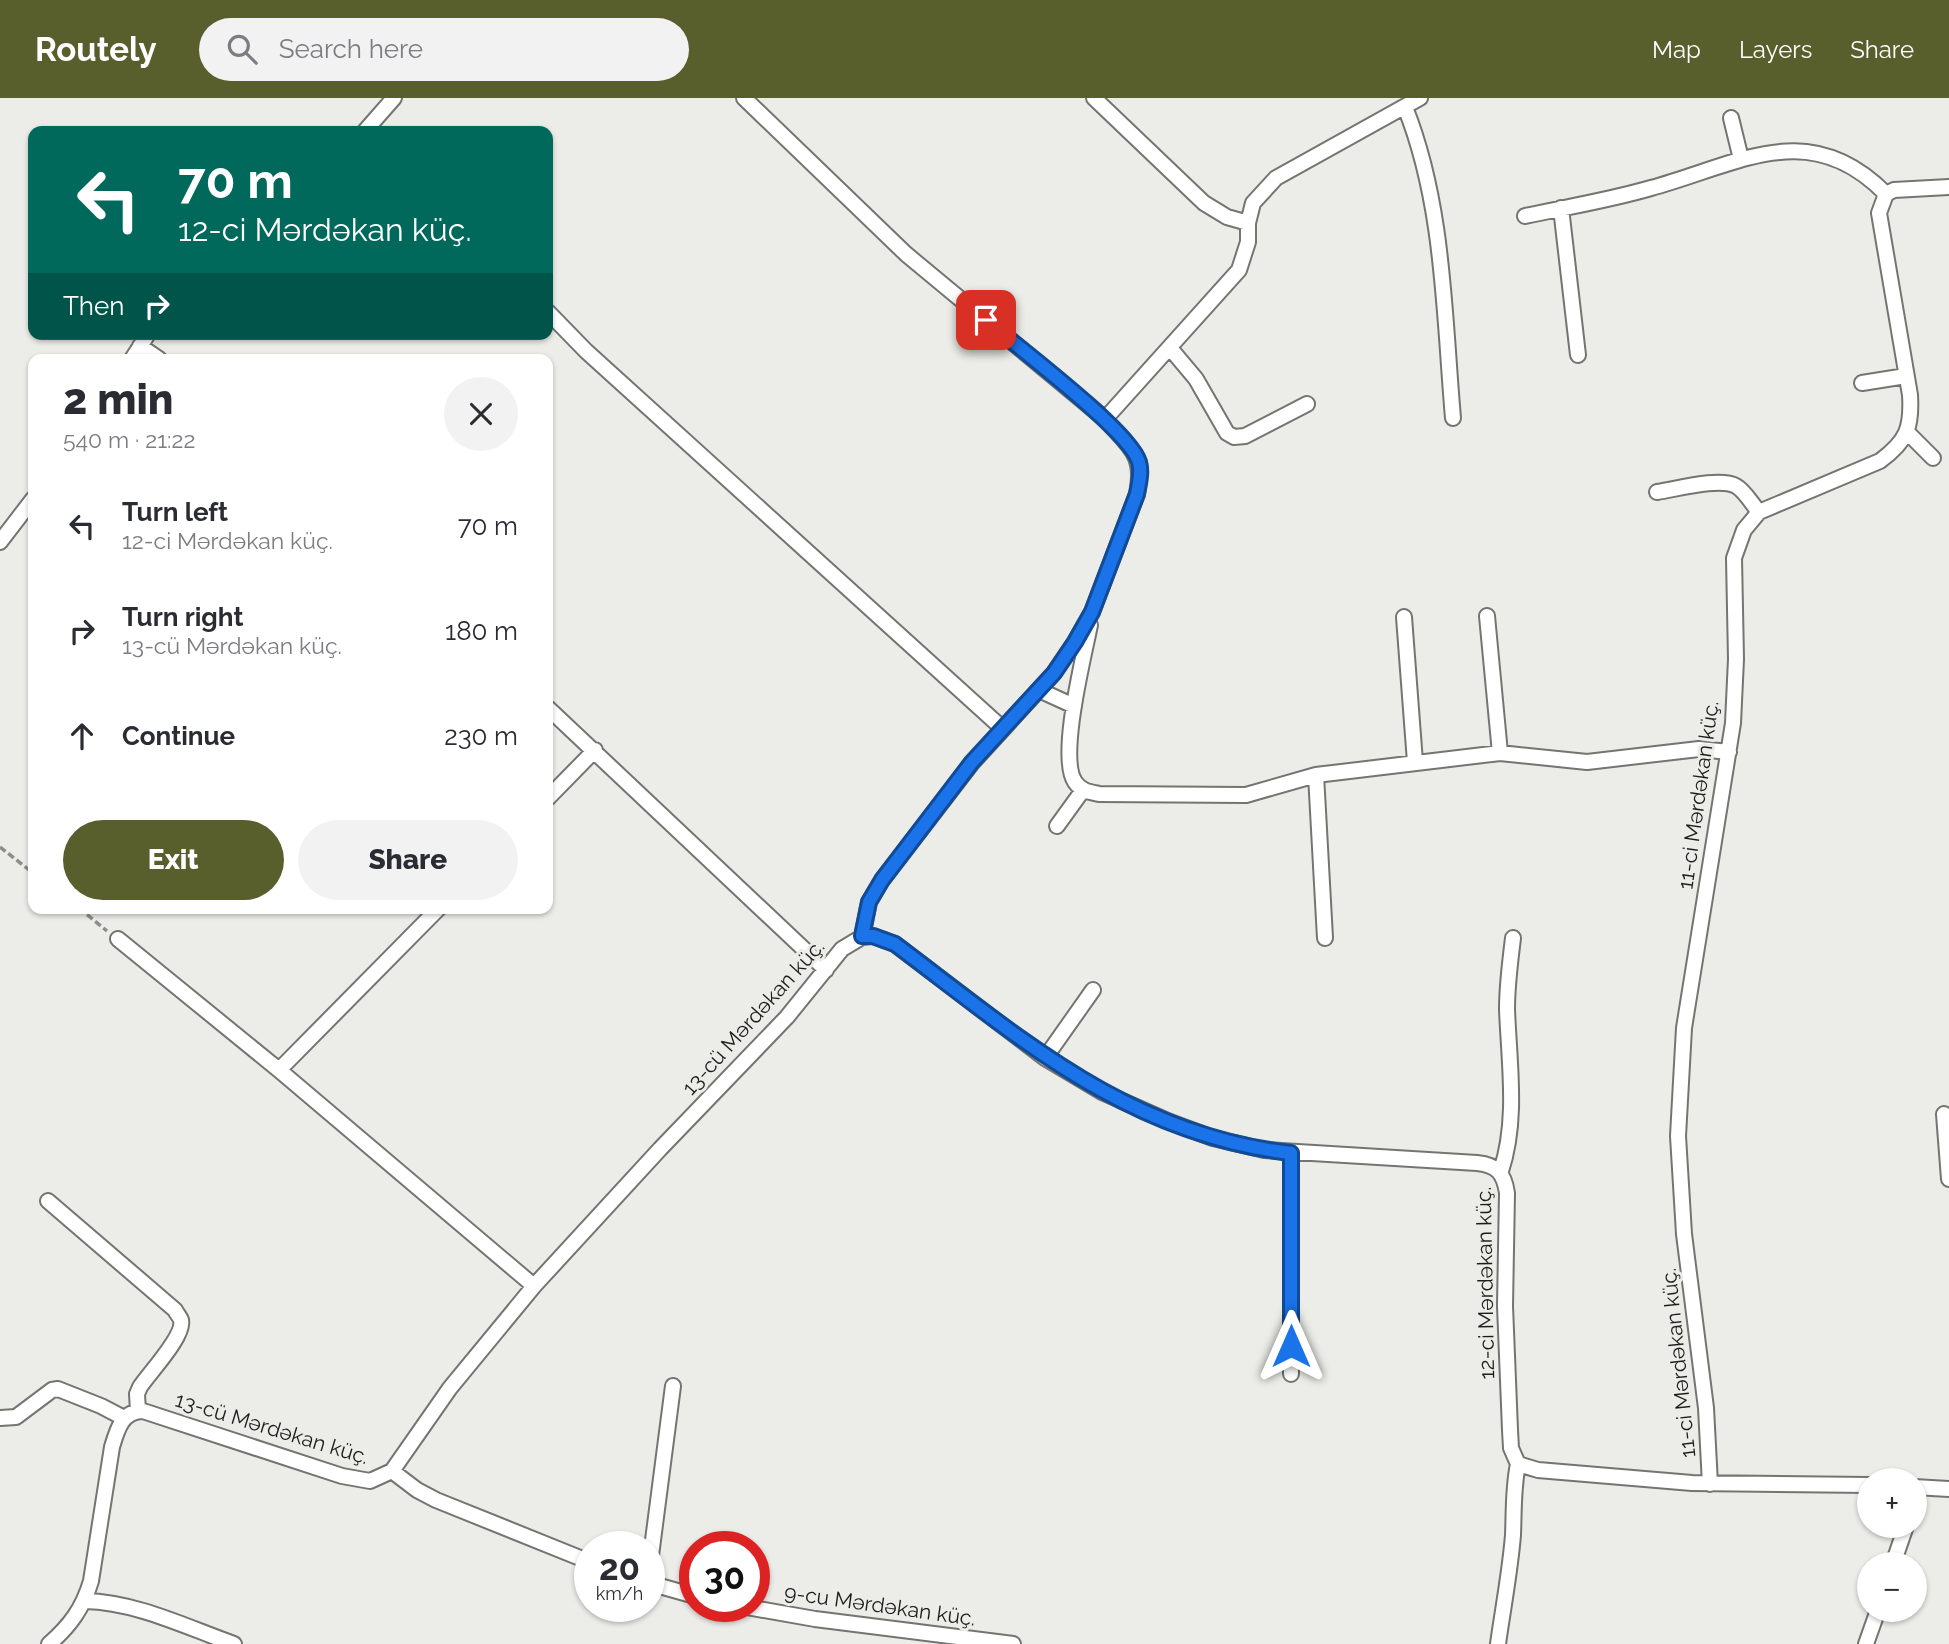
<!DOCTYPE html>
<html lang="en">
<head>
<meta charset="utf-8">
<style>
	:root { --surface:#fff; --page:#f2f2f3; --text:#2b2b33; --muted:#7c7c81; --accent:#585e2c }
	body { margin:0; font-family:Raleway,sans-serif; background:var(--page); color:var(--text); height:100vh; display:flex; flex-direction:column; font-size:26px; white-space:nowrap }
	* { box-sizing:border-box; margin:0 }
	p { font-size:23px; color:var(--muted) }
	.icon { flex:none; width:38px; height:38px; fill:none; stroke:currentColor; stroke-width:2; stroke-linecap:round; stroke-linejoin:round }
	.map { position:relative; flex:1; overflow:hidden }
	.side { position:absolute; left:28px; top:256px; width:525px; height:560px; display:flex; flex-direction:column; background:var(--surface); border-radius:14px; box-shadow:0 2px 5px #0004 }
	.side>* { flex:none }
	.hud { position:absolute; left:28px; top:28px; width:525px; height:214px; border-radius:14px; box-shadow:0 2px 5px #0004; background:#00695c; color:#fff; overflow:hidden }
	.fabs { position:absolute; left:1857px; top:1370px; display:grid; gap:14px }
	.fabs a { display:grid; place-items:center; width:70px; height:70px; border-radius:50%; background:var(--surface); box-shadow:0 2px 5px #0004; font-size:35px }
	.speed { position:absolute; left:574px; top:1433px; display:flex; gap:14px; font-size:35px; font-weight:700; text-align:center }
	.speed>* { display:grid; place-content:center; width:91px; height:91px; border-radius:50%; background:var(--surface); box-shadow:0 2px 5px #0004; line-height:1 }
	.speed small { font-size:18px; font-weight:400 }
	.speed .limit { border:10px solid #d22; background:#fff; color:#111 }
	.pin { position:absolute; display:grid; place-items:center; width:60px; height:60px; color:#fff; margin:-30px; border-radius:14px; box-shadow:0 4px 10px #0006 }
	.me { position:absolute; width:77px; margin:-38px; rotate:0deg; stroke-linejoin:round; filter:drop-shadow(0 0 5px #0008) }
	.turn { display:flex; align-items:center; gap:24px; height:147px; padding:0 35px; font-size:32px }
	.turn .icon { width:91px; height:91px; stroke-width:2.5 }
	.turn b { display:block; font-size:49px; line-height:60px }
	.then { display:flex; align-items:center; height:66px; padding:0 35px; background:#0003; gap:14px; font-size:26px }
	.round { display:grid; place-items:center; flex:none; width:74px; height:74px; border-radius:37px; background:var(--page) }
	.head { display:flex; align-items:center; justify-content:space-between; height:119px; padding:0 35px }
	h1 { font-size:42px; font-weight:800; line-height:52px }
	.action { display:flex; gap:14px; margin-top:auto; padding:14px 35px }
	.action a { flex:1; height:80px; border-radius:42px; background:var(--accent); color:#fff; font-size:28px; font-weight:800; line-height:80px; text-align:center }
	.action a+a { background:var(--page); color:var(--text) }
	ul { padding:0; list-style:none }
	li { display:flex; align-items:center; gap:21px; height:105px; padding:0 35px }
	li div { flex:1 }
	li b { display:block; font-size:26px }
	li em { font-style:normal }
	header { display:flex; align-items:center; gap:42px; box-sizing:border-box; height:98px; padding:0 35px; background:var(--accent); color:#fff }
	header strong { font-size:33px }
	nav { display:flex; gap:38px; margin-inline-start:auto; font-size:24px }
	.search { width:490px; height:63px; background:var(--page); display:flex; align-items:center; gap:18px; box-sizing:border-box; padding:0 24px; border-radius:38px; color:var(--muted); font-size:26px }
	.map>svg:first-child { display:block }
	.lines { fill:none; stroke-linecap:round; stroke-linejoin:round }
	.minor-casing { stroke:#747470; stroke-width:18 }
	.path { stroke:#8d8e8b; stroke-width:3.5; stroke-dasharray:7 3.5; stroke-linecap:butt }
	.minor { stroke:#fff; stroke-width:14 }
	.route-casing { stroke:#114b97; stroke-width:18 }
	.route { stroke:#1a73e8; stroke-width:12 }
	.labels { text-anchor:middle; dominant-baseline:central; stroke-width:6; stroke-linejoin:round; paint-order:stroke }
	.street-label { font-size:21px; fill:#1d1e1c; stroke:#ecede8 }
</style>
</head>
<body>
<header>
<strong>Routely</strong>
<div class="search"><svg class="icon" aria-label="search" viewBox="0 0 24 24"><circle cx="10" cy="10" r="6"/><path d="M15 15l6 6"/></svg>Search here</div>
<nav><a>Map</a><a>Layers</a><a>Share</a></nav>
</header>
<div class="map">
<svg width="1949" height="1546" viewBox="0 0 1949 1546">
	<rect width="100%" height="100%" fill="#ecede8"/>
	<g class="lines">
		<!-- minor casing -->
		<g class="minor-casing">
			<path id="minor" d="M 744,0 L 906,156 L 1105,321
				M 1094,0 L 1204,105 L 1227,119 L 1248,125
				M 1405,9 C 1444,106 1444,217 1453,320
				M 1731,20 L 1741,61
				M 365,33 L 394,0
				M 1561,110 L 1578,257
				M 1525,118 C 1567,109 1610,102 1651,90 C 1739,66 1809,18 1886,96
				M 548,214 L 586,253 L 1002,630
				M 140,248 L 159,261
				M 1170,250 L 1196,281 L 1227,335 L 1234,339 L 1245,338 L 1307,306
				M 132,261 L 148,236
				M 1862,285 L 1906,278
				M 1907,334 L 1933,360
				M 1657,394 C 1677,391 1720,379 1736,388 C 1745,393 1752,406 1759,414
				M 0,444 L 33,401
				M 1487,518 L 1500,655
				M 1404,519 L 1415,664
				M 1090,527 C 1084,558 1058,659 1075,684 C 1081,693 1090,694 1099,696 L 1246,697 L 1316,677 L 1500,655 L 1587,664 L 1699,651 L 1729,654
				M 1039,592 L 1074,608
				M 548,610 L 826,872
				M 1316,677 L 1325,840
				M 548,700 L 595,652
				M 1057,728 L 1083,692
				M 862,839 L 869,804 L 882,782 L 972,665 L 1054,575 L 1075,544 L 1092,514 L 1137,396 C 1145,356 1129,349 1105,321 L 1239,172 L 1248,144 L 1248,125 L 1253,105 L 1276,80 L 1420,0
				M 118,841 L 279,972 L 534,1188
				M 1045,960 L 1093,892
				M 279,972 L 439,810
				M 1944,1016 L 1949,1081
				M 1501,1073 C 1518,1022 1509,965 1507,911 C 1507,887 1510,864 1513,840
				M 48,1103 L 175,1212 C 177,1216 180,1219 181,1222 C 185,1238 149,1275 140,1289 L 137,1296 L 138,1313
				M 1291,1276 L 1291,1055
				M 0,1320 L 16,1319 L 52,1292 L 58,1291 L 101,1308 L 124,1320
				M 1518,1366 L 1538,1372 L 1692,1385 L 1869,1387
				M 392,1373 L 417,1392 L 436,1402 L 590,1464
				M 1710,1386 L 1706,1310 L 1684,1136 L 1678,1038 L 1684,930 L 1733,625 L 1736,561 L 1734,460 L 1744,432 L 1759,414 L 1880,363 C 1907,343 1912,330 1910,297 L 1879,115 L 1886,96 L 1894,92 L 1949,89
				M 1914,1389 L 1949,1391
				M 1893,1466 L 1906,1428
				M 649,1473 L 673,1288
				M 649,1485 L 695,1498
				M 85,1503 C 136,1504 186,1529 234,1546
				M 741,1508 L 815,1521 L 1013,1546
				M 49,1546 C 70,1528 83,1510 91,1483 L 112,1349 C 117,1332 122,1313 143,1313 L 342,1378 L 370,1383 L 392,1373 L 450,1290 L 534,1188 L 660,1051 L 787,919 L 842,851 L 862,839 L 873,838 L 895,846 L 1045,960 L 1102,994 L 1170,1024 L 1213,1040 L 1264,1052 L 1477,1065 C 1497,1067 1504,1075 1507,1095 L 1505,1208 L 1510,1332 L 1511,1350 L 1518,1366
				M 1498,1546 C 1503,1510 1510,1474 1513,1437 C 1514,1413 1513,1390 1518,1366
				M 1866,1546 L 1878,1512"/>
		</g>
		<!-- path -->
		<path class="path" d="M 0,749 L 33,775
			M 79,810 L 107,833"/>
		<!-- minor -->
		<use href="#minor" class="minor"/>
	</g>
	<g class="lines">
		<!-- route casing -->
		<g class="route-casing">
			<path id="route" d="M 986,222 C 1015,247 1130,333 1139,364 C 1142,374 1139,385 1137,396 L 1092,514 L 1075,544 L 1054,575 L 972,664 L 882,782 L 869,804 L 862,838 L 873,838 L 895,846 C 1020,940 1129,1037 1291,1055 L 1291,1248"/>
		</g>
		<!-- route -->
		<use href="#route" class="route"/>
	</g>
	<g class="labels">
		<!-- street labels -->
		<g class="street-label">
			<text transform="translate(1698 697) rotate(-82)">11-ci Mərdəkan küç.</text>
			<text transform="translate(753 919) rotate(-48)">13-cü Mərdəkan küç.</text>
			<text transform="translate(1485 1185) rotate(-91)">12-ci Mərdəkan küç.</text>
			<text transform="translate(1678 1265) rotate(-96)">11-ci Mərdəkan küç.</text>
			<text transform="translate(272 1330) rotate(17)">13-cü Mərdəkan küç.</text>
			<text transform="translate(880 1507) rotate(8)">9-cu Mərdəkan küç.</text>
		</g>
	</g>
</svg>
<div class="fabs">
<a>+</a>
<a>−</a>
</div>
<div class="speed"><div>20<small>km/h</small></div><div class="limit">30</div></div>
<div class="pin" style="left:986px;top:222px;background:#d93025"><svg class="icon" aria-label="arrive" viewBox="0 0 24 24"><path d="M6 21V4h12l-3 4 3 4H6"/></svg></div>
<svg class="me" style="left:1291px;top:1248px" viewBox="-20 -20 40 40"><path d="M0-17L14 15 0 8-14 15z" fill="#1a73e8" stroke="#fff" stroke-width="4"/></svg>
<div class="hud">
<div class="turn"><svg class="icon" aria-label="left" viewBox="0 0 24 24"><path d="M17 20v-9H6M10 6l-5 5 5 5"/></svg><div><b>70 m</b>12-ci Mərdəkan küç.</div></div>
<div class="then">Then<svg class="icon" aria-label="right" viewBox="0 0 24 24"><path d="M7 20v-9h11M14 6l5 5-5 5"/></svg></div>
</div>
<section class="side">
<div class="head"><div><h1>2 min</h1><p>540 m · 21:22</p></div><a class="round"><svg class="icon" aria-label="close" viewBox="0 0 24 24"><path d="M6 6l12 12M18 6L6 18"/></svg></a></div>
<ul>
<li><svg class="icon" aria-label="left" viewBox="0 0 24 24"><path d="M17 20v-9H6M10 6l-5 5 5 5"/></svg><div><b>Turn left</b><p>12-ci Mərdəkan küç.</p></div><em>70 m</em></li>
<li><svg class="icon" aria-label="right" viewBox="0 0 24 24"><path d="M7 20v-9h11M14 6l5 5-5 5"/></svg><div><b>Turn right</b><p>13-cü Mərdəkan küç.</p></div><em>180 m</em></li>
<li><svg class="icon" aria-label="ahead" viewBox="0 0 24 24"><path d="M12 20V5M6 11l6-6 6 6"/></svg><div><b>Continue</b></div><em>230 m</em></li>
</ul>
<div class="action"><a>Exit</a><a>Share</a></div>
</section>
</div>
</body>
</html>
